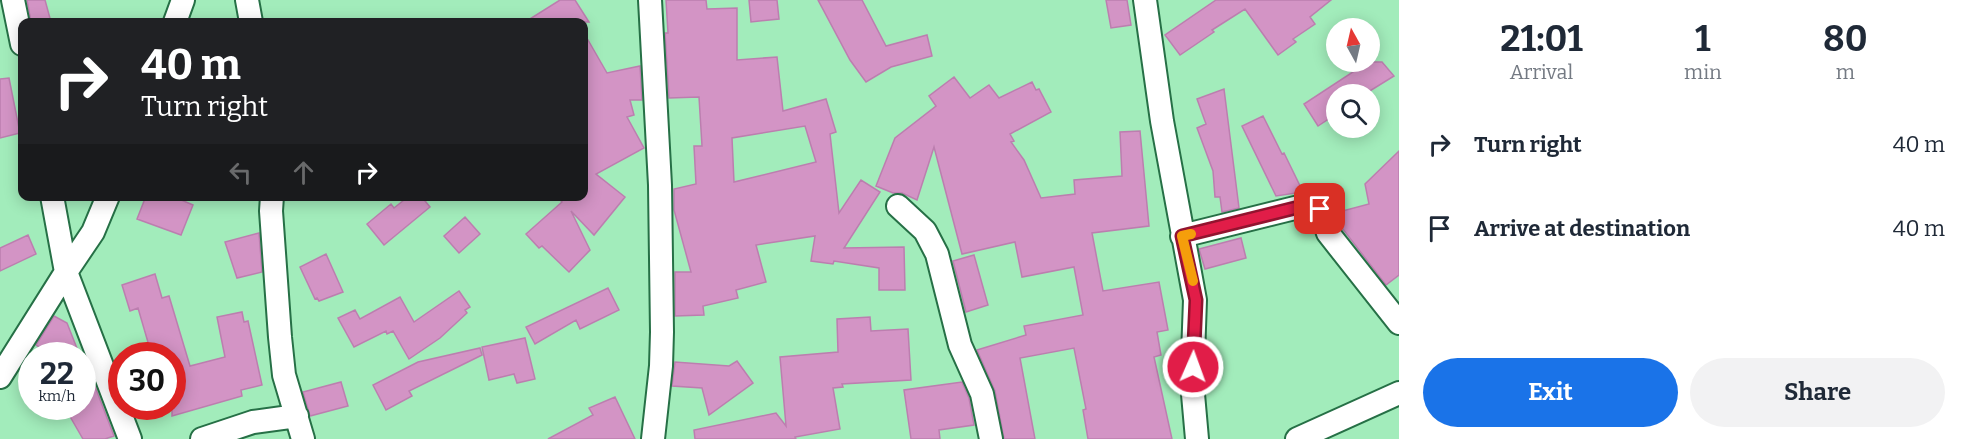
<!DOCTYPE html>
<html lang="en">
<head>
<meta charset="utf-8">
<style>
	:root { --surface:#fff; --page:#f2f2f3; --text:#1f2937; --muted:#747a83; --accent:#1a73e8 }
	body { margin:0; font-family:Bitter,serif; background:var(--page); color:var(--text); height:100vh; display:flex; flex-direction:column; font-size:22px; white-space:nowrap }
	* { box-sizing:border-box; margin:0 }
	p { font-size:20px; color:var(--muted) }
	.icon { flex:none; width:33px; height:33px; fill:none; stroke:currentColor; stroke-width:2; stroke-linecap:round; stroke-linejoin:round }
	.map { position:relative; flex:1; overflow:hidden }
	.panel { display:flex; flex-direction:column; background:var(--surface); width:570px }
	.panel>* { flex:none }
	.hud { position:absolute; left:18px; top:18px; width:570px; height:183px; border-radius:12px; box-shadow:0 3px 15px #0003; background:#202124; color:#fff; overflow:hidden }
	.needle { width:39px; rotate:352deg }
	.tools { position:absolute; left:1326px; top:18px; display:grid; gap:12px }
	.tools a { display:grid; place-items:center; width:54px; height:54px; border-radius:50%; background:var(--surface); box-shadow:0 3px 15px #0003; font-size:30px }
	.speed { position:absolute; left:18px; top:342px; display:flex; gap:12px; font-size:30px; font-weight:700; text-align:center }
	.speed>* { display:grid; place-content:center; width:78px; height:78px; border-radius:50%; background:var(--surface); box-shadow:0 3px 15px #0003; line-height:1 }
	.speed small { font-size:15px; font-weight:400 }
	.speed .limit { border:9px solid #d22; background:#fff; color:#111 }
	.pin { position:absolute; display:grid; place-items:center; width:51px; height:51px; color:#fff; margin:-26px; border-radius:12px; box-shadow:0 3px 9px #0006 }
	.me { position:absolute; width:66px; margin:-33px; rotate:2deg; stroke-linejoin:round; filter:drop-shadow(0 0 4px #0008) }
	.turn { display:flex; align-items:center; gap:21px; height:126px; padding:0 24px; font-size:27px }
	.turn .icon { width:78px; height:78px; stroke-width:2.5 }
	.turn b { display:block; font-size:42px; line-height:51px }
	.lanes { display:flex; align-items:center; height:57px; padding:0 24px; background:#0003; justify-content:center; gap:30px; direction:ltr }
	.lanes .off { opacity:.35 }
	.eta { display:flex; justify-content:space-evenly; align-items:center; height:102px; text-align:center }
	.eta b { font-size:36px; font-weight:700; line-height:42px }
	.cta { display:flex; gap:12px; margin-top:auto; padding:12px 24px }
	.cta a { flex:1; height:69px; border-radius:36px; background:var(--accent); color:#fff; font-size:24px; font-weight:700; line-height:69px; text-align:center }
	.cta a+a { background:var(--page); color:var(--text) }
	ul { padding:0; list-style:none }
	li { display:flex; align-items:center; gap:18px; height:84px; padding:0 24px }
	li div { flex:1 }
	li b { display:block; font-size:22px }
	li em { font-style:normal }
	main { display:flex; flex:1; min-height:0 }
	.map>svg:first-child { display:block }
	.building { fill:#d394c5; stroke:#bc7eaf; stroke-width:1.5; fill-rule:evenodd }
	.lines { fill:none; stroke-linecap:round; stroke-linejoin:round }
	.minor-casing { stroke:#267046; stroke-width:26 }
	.minor { stroke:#fff; stroke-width:22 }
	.route-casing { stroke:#92132f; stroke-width:15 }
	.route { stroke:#e11d48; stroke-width:10 }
	.slow { stroke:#f59e0b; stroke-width:10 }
</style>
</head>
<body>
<main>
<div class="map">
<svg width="1399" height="439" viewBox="0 0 1399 439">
	<rect width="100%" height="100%" fill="#a2ecbb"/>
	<!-- building -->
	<path class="building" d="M 27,0 L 45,0 L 51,22 L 31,22 Z
		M 560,0 L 575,0 L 589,22 L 525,22 Z
		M 666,0 L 706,0 L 707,9 L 737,8 L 737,60 L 777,57 L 783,111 L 826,99 L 836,132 L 830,134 L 839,213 L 861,180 L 880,192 L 844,248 L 904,247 L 905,290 L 879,290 L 879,268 L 834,261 L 833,264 L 811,261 L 815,236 L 756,245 L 766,282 L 736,290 L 738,298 L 703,306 L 704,315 L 675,316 L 675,272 L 691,272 L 674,210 L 674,189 L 696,184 L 694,146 L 702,146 L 699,97 L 669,98 L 665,33 L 668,33 ZM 805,126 L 816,162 L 734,182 L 732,138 Z
		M 749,0 L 777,0 L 779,19 L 751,22 Z
		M 818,0 L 862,0 L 886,46 L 927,35 L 932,56 L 891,67 L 866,82 L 850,60 Z
		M 1106,0 L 1127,0 L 1131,25 L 1111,28 Z
		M 1216,0 L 1331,0 L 1310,17 L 1315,24 L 1293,39 L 1296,42 L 1278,55 L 1245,9 L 1212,30 L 1214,32 L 1180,55 L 1165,35 Z
		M 584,33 L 607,73 L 640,66 L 642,100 L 630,100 L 634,115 L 627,117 L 644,148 L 596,174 L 625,197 L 594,235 L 571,211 L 590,250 L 569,272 L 542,246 L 539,248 L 526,234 L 562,202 L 557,196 L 584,196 Z
		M 1368,62 L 1382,62 L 1394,76 L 1365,94 L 1336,94 L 1336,114 L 1318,126 L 1304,104 Z
		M 954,77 L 970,98 L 989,85 L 999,98 L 1032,82 L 1036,90 L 1039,89 L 1051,112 L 1010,134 L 1014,141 L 1011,142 L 1024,160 L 1041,198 L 1075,194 L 1074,180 L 1122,176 L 1120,132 L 1140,131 L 1149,226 L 1092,233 L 1103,291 L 1159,282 L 1168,330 L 1157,332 L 1161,355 L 1154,357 L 1172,439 L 1088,439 L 1083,410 L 1086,409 L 1074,348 L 1020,358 L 1035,439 L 1004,439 L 995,391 L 977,350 L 1026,335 L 1024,326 L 1083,315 L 1074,267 L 1022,277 L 1015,242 L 962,254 L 934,147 L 917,200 L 902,193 L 893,193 L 876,186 L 895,138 L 936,106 L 929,96 Z
		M 9,78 L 20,133 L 0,138 L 0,79 Z
		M 1224,89 L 1239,208 L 1222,212 L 1220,197 L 1215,197 L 1213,171 L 1197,128 L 1206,124 L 1197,99 Z
		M 1263,116 L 1282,154 L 1284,153 L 1303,192 L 1276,196 L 1242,126 Z
		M 1399,151 L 1399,275 L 1386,285 L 1339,224 L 1335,213 L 1369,204 L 1365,184 Z
		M 146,196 L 172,196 L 193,205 L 181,235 L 137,219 Z
		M 409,196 L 421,196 L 430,207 L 384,245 L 367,224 L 391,204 L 394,208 Z
		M 465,217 L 480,234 L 459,253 L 444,236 Z
		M 259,233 L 262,272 L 237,278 L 225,242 Z
		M 28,235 L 36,254 L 0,271 L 0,248 Z
		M 1241,238 L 1246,258 L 1205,269 L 1199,249 Z
		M 326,254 L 343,292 L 319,301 L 317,298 L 315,299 L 300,267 Z
		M 974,255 L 988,305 L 966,312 L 953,261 Z
		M 155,274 L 162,298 L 169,296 L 190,366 L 225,357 L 217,317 L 242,312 L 244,322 L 248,321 L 262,385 L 241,390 L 242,396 L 172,416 L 172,356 L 152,356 L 138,308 L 130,311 L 122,285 Z
		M 608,288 L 619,310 L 580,329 L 576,320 L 535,344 L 526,327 Z
		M 459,291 L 470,307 L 465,310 L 467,313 L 440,338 L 409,359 L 393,331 L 387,334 L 386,331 L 354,347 L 338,318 L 355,310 L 360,319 L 400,297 L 414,322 Z
		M 54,316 L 67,323 L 80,356 L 53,356 L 36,345 Z
		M 870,317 L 871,331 L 908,329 L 911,380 L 842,384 L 843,387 L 833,388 L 840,429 L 795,437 L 796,439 L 695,439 L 694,430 L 776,413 L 786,426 L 780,357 L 838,352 L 837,319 Z
		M 525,338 L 535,379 L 517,383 L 514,374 L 489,380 L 482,347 Z
		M 480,348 L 482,355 L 409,391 L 412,396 L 386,410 L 373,385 L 418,362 Z
		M 737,361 L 753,383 L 709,415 L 702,388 L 672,386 L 675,362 L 729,366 Z
		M 86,363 L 114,436 L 105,439 L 83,439 L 64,406 L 82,406 L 82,364 Z
		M 341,382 L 348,406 L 310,416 L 303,392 Z
		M 962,382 L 969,398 L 974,425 L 939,430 L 940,439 L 911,439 L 904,390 Z
		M 615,397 L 635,439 L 548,439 L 593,415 L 589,408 Z"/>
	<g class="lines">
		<!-- minor casing -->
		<g class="minor-casing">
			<path id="minor" d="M 13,0 L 22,44
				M 247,0 L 251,22
				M 650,0 L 660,185 L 662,332 L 661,366 L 653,439
				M 1145,0 L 1162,121 L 1195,300 L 1192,383 L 1197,439
				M 175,22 L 183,0
				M 52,196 L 66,272 L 130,439
				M 272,196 L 271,211 L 280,337 L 284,375 L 303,439
				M 898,206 L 925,231 L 937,254 L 960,345 L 982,394 L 991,439
				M 1182,236 L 1307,205 L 1320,209 L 1328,233 L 1399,323
				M 0,377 L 66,272 L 93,232 L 108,196
				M 202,439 L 253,422 L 297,416
				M 1297,439 L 1399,393"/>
		</g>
		<!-- minor -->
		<use href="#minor" class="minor"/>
	</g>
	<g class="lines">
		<!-- route casing -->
		<g class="route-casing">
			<path id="route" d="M 1193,367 L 1196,300 L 1182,236 L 1307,205 L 1320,209"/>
		</g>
		<!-- route -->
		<use href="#route" class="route"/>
		<!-- slow -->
		<path class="slow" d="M 1191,234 L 1182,236 L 1193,281"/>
	</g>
</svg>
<div class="tools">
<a><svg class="needle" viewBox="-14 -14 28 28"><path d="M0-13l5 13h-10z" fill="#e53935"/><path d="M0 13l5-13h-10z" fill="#747a83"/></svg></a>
<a><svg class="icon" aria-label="search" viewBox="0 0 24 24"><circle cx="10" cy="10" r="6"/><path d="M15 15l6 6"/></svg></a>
</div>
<div class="speed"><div>22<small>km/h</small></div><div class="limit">30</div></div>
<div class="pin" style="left:1320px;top:209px;background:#d93025"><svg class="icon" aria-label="arrive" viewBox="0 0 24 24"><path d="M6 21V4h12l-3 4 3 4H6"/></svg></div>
<svg class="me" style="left:1193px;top:367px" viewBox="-20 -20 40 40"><circle r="17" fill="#e11d48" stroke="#fff" stroke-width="3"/><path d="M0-11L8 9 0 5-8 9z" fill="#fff"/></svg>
<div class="hud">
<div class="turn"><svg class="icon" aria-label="right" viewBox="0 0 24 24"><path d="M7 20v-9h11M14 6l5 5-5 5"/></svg><div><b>40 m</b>Turn right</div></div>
<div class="lanes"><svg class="icon off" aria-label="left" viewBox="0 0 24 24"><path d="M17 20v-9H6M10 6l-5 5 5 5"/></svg><svg class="icon off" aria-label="ahead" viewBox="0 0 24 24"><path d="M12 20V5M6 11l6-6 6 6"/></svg><svg class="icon" aria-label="right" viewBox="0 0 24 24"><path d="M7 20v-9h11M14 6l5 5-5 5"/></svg></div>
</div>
</div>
<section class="panel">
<div class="eta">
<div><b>21:01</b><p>Arrival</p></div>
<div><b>1</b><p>min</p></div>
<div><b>80</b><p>m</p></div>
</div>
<ul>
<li><svg class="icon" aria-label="right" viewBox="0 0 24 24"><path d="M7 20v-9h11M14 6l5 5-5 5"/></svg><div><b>Turn right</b></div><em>40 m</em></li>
<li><svg class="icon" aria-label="arrive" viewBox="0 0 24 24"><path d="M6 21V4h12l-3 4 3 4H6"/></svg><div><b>Arrive at destination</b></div><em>40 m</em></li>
</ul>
<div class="cta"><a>Exit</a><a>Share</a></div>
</section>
</main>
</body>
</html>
